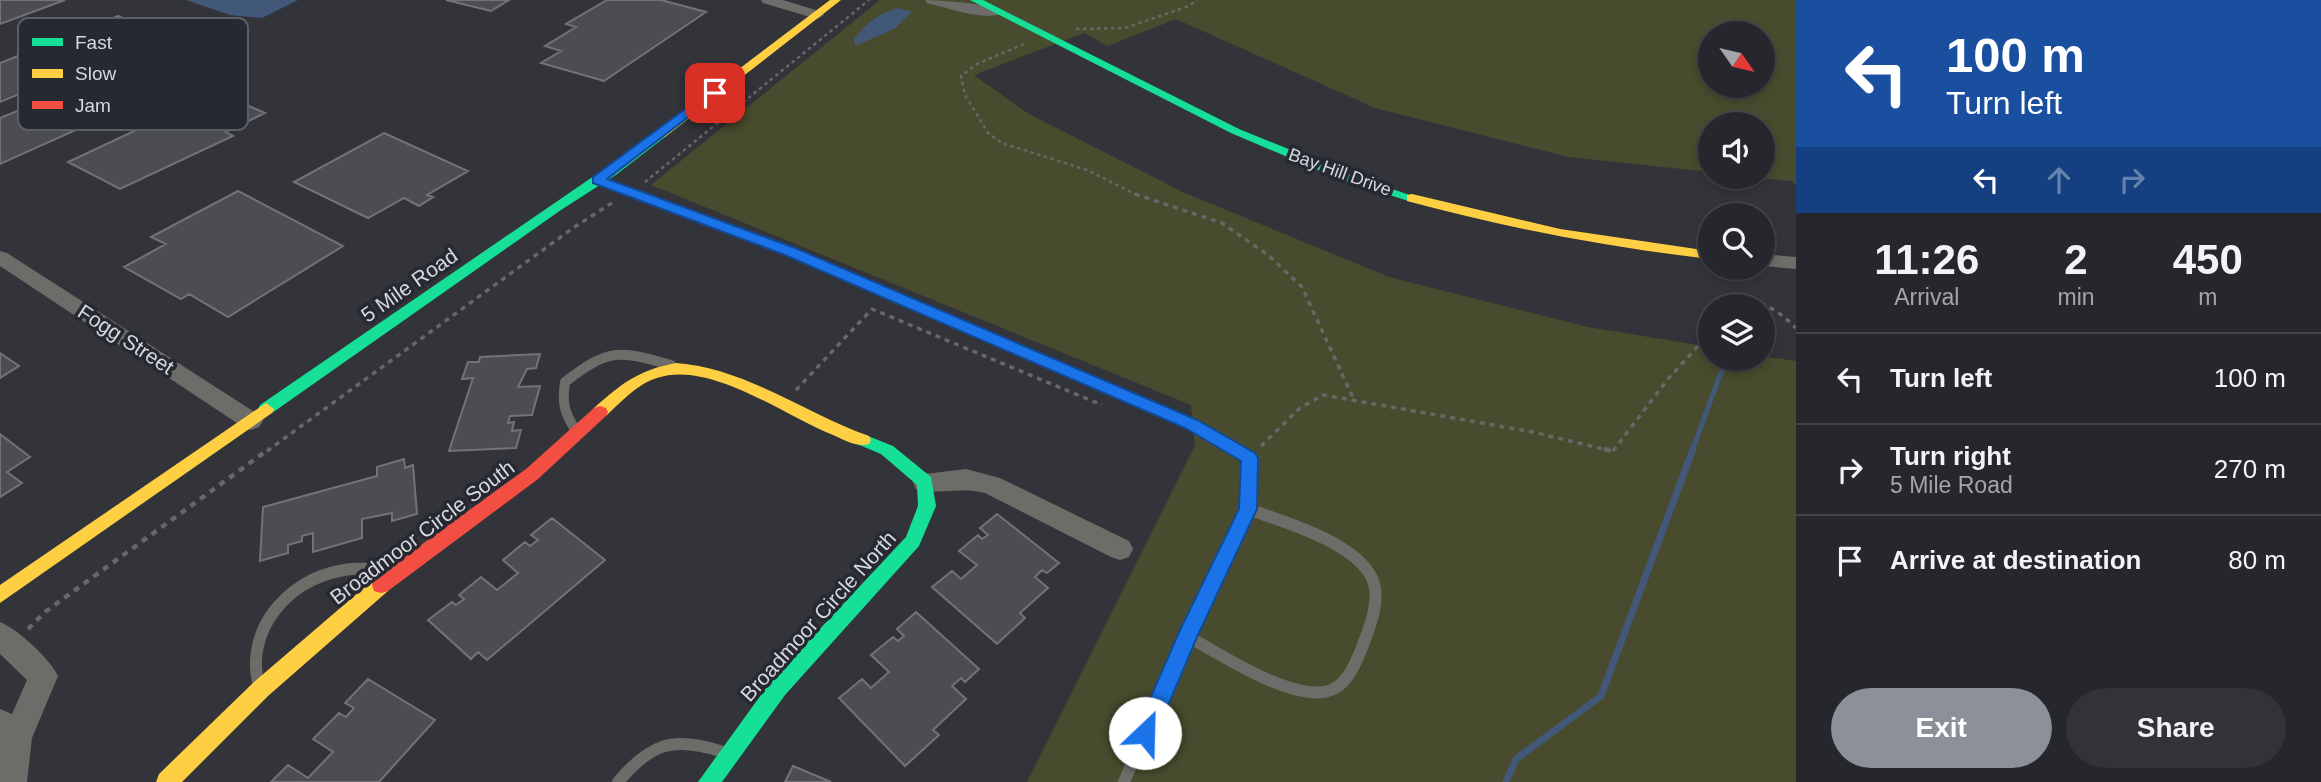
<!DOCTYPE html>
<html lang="en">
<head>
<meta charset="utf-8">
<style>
	:root { --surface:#26272c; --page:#323338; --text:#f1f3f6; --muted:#a4a5a9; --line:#424448; --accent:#8c9099 }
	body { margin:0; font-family:Helvetica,sans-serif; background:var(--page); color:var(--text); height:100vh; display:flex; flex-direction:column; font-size:26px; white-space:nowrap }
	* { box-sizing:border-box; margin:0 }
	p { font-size:23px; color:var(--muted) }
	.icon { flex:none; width:38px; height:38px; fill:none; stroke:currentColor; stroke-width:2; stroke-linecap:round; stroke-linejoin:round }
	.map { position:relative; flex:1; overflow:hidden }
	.drawer { display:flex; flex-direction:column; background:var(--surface); width:525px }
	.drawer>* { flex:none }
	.hud { background:#1a4fa0; color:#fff; overflow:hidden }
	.needle { width:46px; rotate:124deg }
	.fabs { position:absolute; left:1698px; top:21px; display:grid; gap:14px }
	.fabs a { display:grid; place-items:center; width:77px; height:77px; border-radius:50%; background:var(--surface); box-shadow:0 4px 10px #0003,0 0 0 2px var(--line); font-size:35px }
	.pin { position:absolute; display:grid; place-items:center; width:60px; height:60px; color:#fff; margin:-30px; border-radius:14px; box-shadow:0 4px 10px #0006 }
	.me { position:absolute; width:77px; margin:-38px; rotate:24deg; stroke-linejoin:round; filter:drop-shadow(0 0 5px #0008) }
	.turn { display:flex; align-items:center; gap:24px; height:147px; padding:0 35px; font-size:32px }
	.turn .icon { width:91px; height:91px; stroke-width:2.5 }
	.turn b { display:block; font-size:49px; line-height:60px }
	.lanes { display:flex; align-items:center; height:66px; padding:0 35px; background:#0003; justify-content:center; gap:35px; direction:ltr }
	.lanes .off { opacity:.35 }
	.eta { display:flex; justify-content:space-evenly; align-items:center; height:119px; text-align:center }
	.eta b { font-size:42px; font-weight:700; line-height:49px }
	.primary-button { display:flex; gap:14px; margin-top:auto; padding:14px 35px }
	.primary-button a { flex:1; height:80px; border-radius:42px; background:var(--accent); color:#fff; font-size:28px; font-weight:700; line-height:80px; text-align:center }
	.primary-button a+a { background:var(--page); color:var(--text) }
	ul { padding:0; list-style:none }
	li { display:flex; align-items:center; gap:21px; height:91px; padding:0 35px; border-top:2px solid var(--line) }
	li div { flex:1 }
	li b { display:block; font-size:26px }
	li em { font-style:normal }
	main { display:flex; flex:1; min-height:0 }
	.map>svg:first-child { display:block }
	.green { fill:#484b2d; fill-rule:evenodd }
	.water { fill:#425879 }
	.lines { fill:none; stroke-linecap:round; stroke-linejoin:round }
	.stream-far1 { stroke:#425879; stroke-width:5 }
	.stream { stroke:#425879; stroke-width:7 }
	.building { fill:#4c4d52; stroke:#727378; stroke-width:2 }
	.path-far2 { stroke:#696766; stroke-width:2.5; stroke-dasharray:3.5 3.5; stroke-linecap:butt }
	.path-far1 { stroke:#696766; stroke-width:3.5; stroke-dasharray:5 5; stroke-linecap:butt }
	.path { stroke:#696766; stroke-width:4.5; stroke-dasharray:6 6; stroke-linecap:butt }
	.lane-far2 { stroke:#6e6c68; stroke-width:8 }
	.lane-far1 { stroke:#6e6c68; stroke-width:10 }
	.lane { stroke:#6e6c68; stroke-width:12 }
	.street { fill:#6e6c68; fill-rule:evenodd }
	.fast { fill:#16e098; fill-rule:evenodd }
	.slow { fill:#ffcf43; fill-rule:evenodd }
	.jam { fill:#f24e42; fill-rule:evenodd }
	.route { fill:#1a73e8; stroke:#114b97; stroke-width:2 }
	.labels { text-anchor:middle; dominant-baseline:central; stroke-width:7; stroke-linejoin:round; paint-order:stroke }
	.far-street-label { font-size:18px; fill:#d6d8dd; stroke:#262932 }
	.street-label { font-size:21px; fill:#d6d8dd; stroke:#262932 }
	.key { fill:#262932; stroke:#5b5e65; stroke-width:2 }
	.key-label { font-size:19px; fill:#d6d8dd }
</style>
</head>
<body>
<main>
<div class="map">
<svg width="1796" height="782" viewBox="0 0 1796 782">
	<rect width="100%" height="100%" fill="#33343a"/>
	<!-- green -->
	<path class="green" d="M 880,0 L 1796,0 L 1796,186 L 1792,181 L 1750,177 L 1762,177 L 1762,124 L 1710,124 L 1710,172 L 1569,157 L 1375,108 L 1176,19 L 1108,46 L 1084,33 L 974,75 L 1029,114 L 1185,193 L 1389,277 L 1588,327 L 1710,347 L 1710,359 L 1762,359 L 1762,356 L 1796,361 L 1796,782 L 1027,782 L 1195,445 L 1191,405 L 651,185 ZM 1710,33 L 1762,33 L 1762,86 L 1710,86 Z"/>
	<!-- water -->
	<path class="water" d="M 186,0 L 298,0 L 262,18 L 230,15 Z
		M 898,8 L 912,12 L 894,29 L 855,46 L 854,39 C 867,23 877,14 898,8 Z"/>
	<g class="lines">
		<!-- stream-far1 -->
		<path class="stream-far1" d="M 1692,451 L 1720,375 L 1729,359"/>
		<!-- stream -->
		<path class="stream" d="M 1506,782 L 1516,759 L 1601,696 L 1693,449"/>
	</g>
	<!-- building -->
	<path class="building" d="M 0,0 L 65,0 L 0,24 Z
		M 446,0 L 509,0 L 491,11 Z
		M 607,0 L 661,0 L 706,12 L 604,81 L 541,63 L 561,51 L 545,46 L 576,27 L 566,24 Z
		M 118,16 L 162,35 L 0,102 L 0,63 Z
		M 100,77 L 147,98 L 0,164 L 0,118 Z
		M 217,92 L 265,113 L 226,132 L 233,136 L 120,189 L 68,162 Z
		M 384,133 L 468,171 L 427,195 L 433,197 L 419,206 L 404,198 L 368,218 L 294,182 Z
		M 238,191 L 343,246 L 228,317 L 189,294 L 181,299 L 124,267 L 166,244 L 151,237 Z
		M 0,353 L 19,366 L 0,378 Z
		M 540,354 L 536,368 L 527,369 L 518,387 L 540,386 L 532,415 L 510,416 L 508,423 L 514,422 L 512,431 L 521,430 L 516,448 L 449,451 L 473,378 L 462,379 L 468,362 L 479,362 L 480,357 Z
		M 0,434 L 30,457 L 7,472 L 22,483 L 0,497 Z
		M 404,459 L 405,468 L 413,465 L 417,514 L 392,521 L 392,513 L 362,519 L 362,538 L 313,552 L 313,533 L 302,536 L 302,541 L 288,545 L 288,553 L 260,561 L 263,507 L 377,476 L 377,467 Z
		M 997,514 L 1059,563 L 1047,573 L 1042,570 L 1035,577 L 1048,588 L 1020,613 L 1025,618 L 997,644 L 932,587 L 952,571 L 961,579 L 977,565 L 959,551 L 978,535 L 982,539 L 988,535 L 980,528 Z
		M 552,518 L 605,560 L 487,660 L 478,652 L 471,659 L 428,620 L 452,602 L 456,605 L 464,599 L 459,595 L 481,577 L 497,590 L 518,573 L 503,560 L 525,542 L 530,546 L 538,540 L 531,535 Z
		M 916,612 L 979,669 L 965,682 L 961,678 L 952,686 L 966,699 L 933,730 L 939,735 L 905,766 L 839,698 L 862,679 L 871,688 L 889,672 L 871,655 L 893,637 L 898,641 L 904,636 L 897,629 Z
		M 368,679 L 435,720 L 379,782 L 271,782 L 288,765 L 308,778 L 333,752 L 313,739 L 339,713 L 346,717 L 354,708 L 345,703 Z
		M 793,766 L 831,782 L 785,782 Z"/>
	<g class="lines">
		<!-- path-far2 -->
		<path class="path-far2" d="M 1076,29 L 1125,28 L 1189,6 L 1197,0
			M 1024,44 L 977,64 L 961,76 L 965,95 L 988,133 L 1002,143 L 1087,170 L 1139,196
			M 645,182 L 869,0"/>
		<!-- path-far1 -->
		<path class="path-far1" d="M 1135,194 L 1222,223 L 1268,255 L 1302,287 L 1354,400
			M 1734,306 L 1741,299 C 1764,301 1780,312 1796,328
			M 796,390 L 872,309 L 1102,405
			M 1261,446 L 1300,408 L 1323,395 L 1533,432 L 1611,451
			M 267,451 L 573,228 L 615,201
			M 1613,451 L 1668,379 L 1710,333"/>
		<!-- path -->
		<path class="path" d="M 1604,449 L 1613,451 L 1615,449
			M 28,629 L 45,612 L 269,449"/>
		<!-- lane-far2 -->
		<path class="lane-far2" d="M 598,180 L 640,196"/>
		<!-- lane-far1 -->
		<path class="lane-far1" d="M 636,194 L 790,252 L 1191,424 L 1236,451
			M 576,430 C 564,414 562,401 565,382 C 609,348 619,350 671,365"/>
		<!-- lane -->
		<path class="lane" d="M 1187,636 C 1222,655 1284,697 1324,692 C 1345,689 1354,667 1361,650 C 1368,632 1378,608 1375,588 C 1368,545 1283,522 1248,509
			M 258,682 C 246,630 287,581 339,571 C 355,567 372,569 388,571
			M 618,782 C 650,744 672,736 720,751
			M 1124,782 L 1187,636 L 1248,509 L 1249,458 L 1233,449"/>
		<!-- street -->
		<path class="street" d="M 761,0 L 783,0 L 822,12 L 824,15 L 817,19 L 763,3 Z
			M 925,0 C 940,0 994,4 1003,12 C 990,23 944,7 927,3 Z
			M 0,251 L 7,253 L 259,415 L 263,421 L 259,427 L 251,430 L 243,427 L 0,266 Z
			M 1762,254 L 1796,257 L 1796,269 L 1762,266 Z
			M 966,469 L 1000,478 L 1129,541 L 1133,549 L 1129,557 L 1120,560 L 1111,557 L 985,493 C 961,487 937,495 916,489 L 913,482 L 916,475 Z
			M 0,622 C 18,629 50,659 58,676 L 32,738 L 27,782 L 0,782 L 0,709 L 12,714 L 27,680 L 0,654 Z"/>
		<!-- fast -->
		<path class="fast" d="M 970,0 L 983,0 L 1239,129 L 1352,175 L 1418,198 L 1412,202 L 1344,181 L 1231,133 Z
			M 661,130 L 667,134 L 665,137 L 617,174 L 561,210 L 272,413 L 260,413 L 258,409 L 260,405 Z
			M 863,434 L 893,446 L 931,477 L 936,506 L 919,546 L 785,695 L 722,782 L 698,782 L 771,681 L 906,537 L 918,506 L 917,485 L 881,454 L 857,444 L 855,440 L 857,436 Z"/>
		<!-- slow -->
		<path class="slow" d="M 830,0 L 841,0 L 665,137 L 657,137 L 657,131 Z
			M 1412,194 L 1560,229 L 1710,251 L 1710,259 C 1607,247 1507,228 1407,201 L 1407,195 Z
			M 676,363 C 745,368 805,413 869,436 L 871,440 L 869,444 C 858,448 844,440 833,435 C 785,416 710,360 657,378 C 637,384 621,402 606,416 L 594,416 L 592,412 L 594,408 C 622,383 639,370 676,363 Z
			M 266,403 L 274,409 L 272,413 L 0,603 L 0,585 Z
			M 381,577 L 388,579 L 390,585 L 388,591 L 268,696 L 182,782 L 156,782 L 159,774 L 254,682 L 374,579 Z"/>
		<!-- jam -->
		<path class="jam" d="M 600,406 L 606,408 L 608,412 L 606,416 L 538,479 L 388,591 L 381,593 L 374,591 L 372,585 L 374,579 L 526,469 L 594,408 Z"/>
	</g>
	<!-- route -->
	<path class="route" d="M 711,90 L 720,93 L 607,179 L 795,248 L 1197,420 L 1255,453 L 1258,458 L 1257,509 L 1197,637 L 1153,741 L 1145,744 L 1138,741 L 1135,733 L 1180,630 L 1239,509 L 1241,461 L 1185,428 L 785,255 L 593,183 L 593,177 Z"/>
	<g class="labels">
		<!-- far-street labels -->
		<g class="far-street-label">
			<text transform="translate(1340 172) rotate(20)">Bay Hill Drive</text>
		</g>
		<!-- street labels -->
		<g class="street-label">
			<text transform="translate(409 285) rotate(-35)">5 Mile Road</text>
			<text transform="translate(126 339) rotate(33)">Fogg Street</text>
			<text transform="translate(422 532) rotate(-37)">Broadmoor Circle South</text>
			<text transform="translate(818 616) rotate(-48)">Broadmoor Circle North</text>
		</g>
	</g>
	<!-- legend -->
	<rect x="18" y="18" width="230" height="112" rx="10" class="key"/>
	<rect x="32" y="38" width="31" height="8" fill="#16e098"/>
	<rect x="32" y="69" width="31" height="9" fill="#ffcf43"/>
	<rect x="32" y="101" width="31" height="8" fill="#f24e42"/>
	<g class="key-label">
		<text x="75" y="49">Fast</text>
		<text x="75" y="80">Slow</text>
		<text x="75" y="112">Jam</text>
	</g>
</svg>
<div class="fabs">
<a><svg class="needle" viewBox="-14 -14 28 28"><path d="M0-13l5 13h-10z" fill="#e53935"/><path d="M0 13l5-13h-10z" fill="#a4a5a9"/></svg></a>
<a><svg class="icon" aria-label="sound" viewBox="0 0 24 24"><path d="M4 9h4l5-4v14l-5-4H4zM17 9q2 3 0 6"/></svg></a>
<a><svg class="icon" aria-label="search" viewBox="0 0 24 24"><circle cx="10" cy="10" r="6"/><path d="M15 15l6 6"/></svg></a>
<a><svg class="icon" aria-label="layers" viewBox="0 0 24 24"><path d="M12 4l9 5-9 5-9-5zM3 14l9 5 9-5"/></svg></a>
</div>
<div class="pin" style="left:715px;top:93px;background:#d93025"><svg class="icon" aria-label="arrive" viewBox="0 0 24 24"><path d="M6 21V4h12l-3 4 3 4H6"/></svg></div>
<svg class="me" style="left:1145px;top:733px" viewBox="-20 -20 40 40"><circle r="19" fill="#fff"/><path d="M0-13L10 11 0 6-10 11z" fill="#1a73e8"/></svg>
</div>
<section class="drawer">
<div class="hud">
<div class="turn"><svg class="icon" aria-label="left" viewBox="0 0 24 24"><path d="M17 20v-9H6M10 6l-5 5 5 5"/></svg><div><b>100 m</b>Turn left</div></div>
<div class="lanes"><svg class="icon" aria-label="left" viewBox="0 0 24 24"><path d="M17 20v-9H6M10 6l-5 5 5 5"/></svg><svg class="icon off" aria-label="ahead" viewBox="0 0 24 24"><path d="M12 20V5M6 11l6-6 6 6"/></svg><svg class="icon off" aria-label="right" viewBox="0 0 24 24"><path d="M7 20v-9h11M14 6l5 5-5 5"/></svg></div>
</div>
<div class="eta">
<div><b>11:26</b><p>Arrival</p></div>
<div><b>2</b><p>min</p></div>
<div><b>450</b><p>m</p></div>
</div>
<ul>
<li><svg class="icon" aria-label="left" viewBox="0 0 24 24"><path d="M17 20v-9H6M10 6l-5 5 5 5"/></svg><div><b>Turn left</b></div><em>100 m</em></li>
<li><svg class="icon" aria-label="right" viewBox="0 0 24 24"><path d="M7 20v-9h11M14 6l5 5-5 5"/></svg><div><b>Turn right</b><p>5 Mile Road</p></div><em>270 m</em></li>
<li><svg class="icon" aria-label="arrive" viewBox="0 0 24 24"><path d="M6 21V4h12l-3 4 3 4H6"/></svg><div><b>Arrive at destination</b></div><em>80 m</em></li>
</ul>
<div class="primary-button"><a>Exit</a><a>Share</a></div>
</section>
</main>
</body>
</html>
